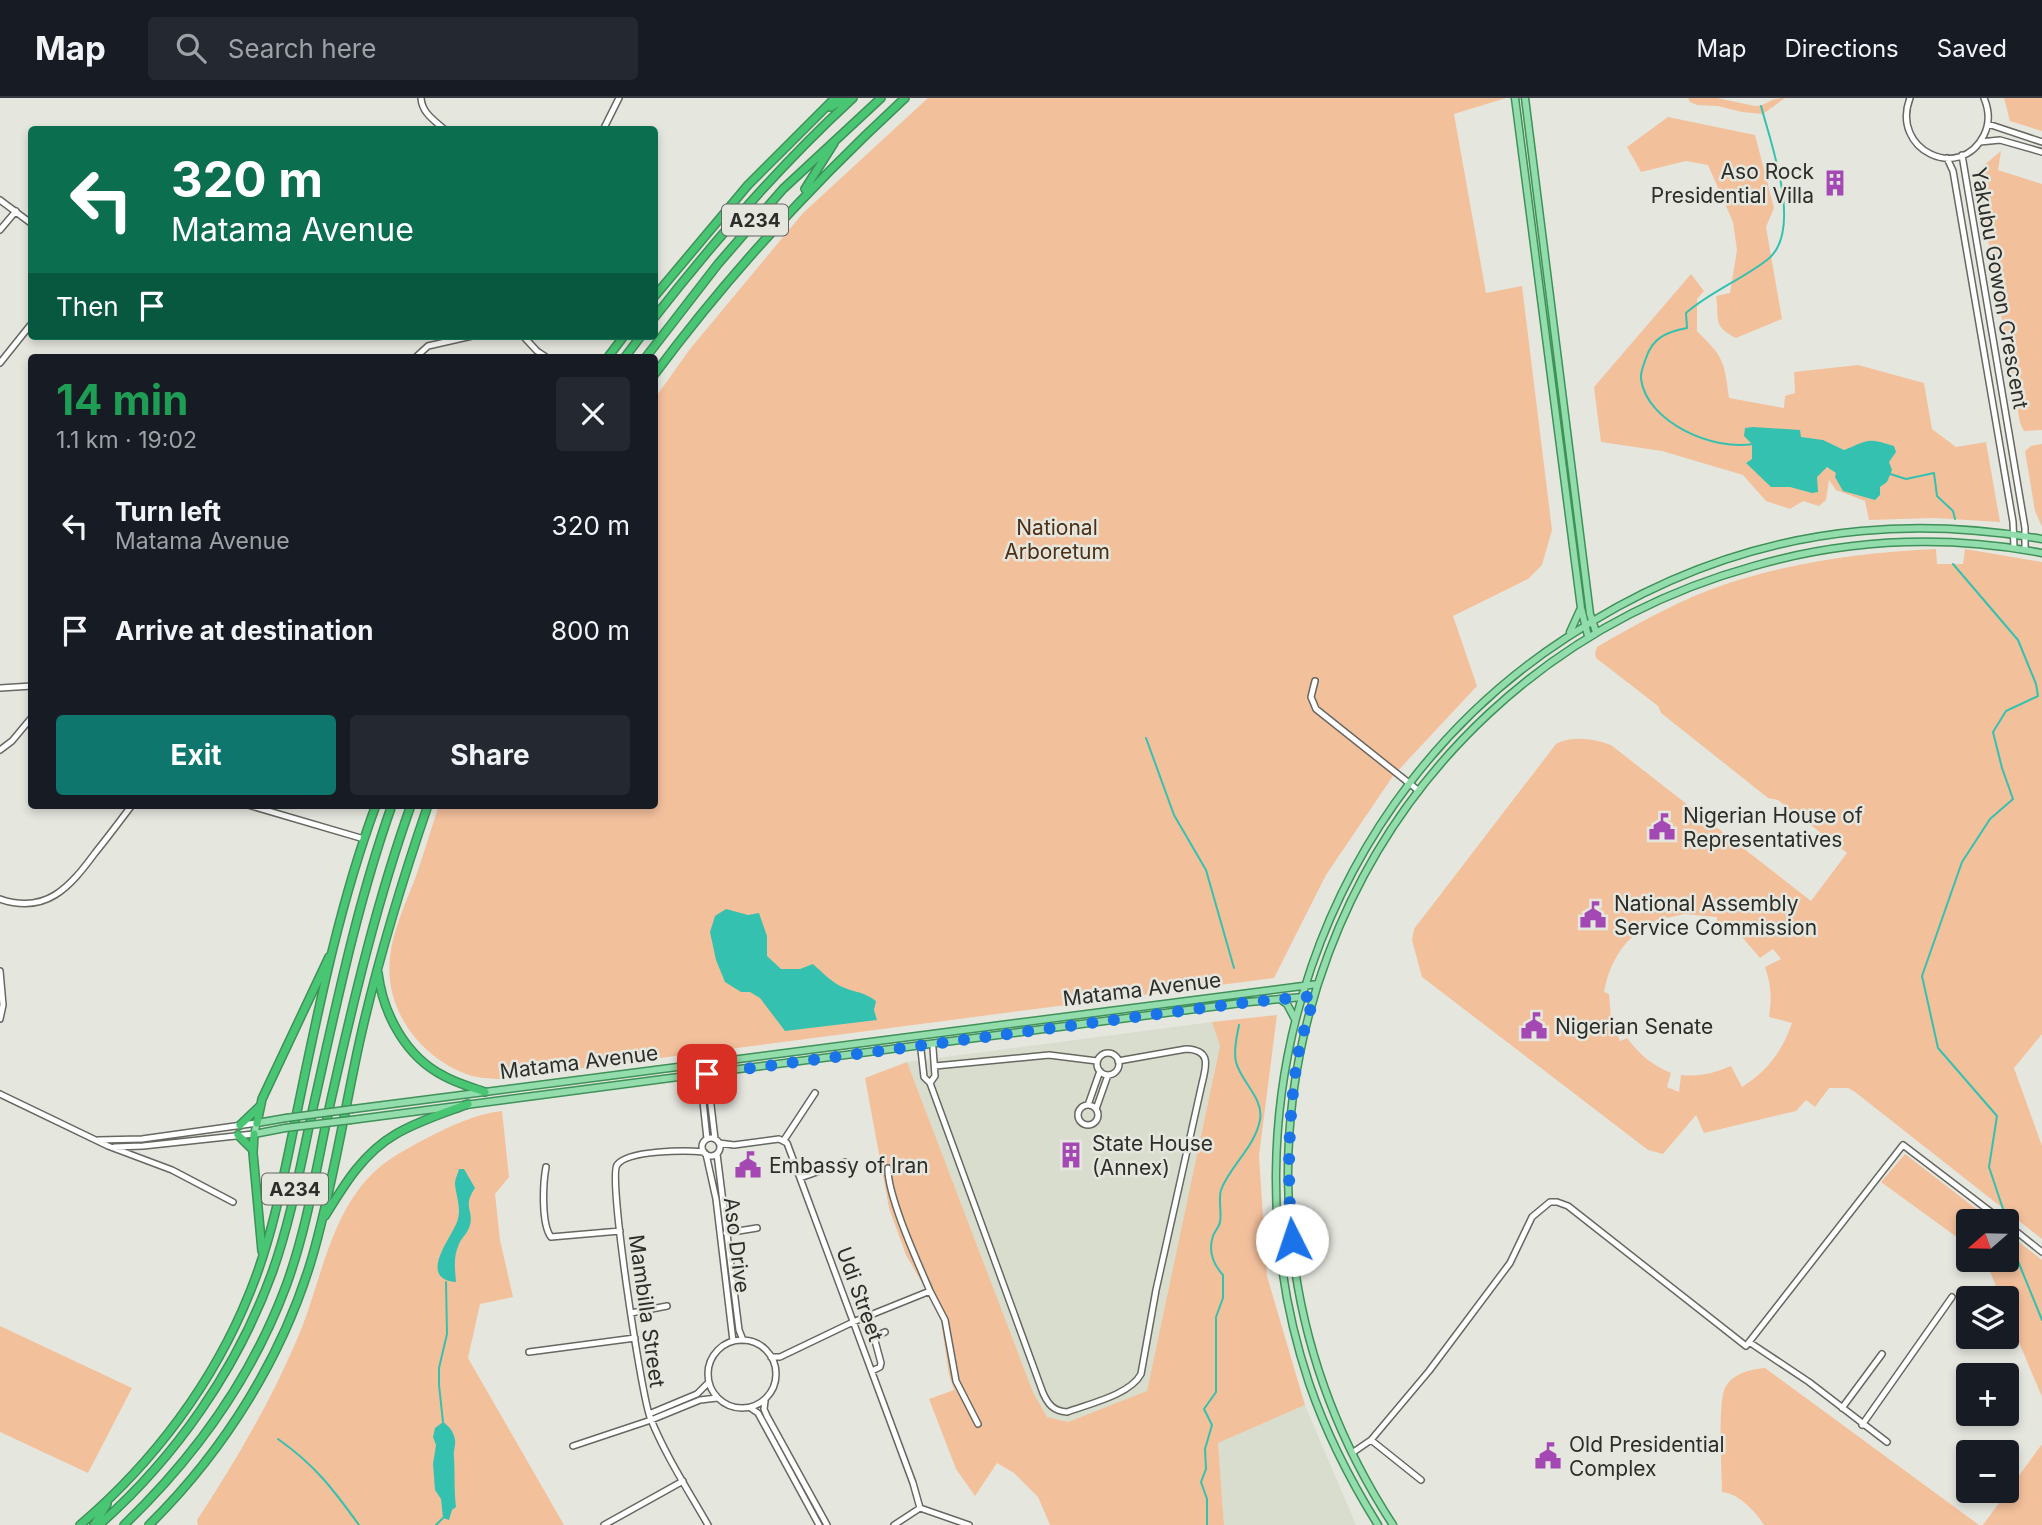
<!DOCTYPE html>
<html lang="en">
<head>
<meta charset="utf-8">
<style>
	:root { --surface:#171b24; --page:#242831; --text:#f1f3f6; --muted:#9ea1a6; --line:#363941; --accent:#0f766e }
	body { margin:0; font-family:Inter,sans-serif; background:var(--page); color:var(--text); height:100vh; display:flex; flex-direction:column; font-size:26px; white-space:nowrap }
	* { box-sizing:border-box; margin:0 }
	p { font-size:23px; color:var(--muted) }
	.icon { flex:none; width:38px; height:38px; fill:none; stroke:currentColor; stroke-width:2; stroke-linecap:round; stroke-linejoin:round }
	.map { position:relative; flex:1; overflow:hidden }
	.side { position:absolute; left:28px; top:256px; width:630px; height:455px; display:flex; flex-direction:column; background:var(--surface); border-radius:7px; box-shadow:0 4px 10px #0003 }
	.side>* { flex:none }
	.guide { position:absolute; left:28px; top:28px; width:630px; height:214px; border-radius:7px; box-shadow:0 4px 10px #0003; background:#0b6e4f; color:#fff; overflow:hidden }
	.needle { width:46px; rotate:250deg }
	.buttons { position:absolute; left:1956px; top:1111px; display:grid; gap:14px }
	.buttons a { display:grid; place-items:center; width:63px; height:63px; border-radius:7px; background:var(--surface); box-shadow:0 4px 10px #0003; font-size:35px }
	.pin { position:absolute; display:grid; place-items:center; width:60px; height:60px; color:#fff; margin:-30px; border-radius:14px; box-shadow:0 4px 10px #0006 }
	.me { position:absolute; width:77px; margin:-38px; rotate:356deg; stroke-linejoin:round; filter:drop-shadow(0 0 5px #0008) }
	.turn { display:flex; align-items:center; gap:24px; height:147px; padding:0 28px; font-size:32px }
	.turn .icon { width:91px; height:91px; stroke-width:2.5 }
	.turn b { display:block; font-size:49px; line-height:60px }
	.then { display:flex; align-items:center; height:66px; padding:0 28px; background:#0003; gap:14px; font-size:26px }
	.round { display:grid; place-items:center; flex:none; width:74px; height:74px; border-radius:7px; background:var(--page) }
	.head { display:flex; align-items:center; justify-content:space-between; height:119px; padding:0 28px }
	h1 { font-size:42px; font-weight:700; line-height:52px; color:#1e9e55 }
	.cta { display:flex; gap:14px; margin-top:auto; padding:14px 28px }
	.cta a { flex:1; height:80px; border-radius:7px; background:var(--accent); color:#fff; font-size:28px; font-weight:700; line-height:80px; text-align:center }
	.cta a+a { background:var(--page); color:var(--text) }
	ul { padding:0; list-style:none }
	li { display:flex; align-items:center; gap:21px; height:105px; padding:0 28px }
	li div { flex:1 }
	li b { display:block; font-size:26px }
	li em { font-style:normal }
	header { display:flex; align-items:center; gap:42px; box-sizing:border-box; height:98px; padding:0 35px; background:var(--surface); border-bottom:2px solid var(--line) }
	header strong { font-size:33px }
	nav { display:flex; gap:38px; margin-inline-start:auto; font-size:24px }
	.search { width:490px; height:63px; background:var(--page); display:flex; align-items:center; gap:18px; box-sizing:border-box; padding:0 24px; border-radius:7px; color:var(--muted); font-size:26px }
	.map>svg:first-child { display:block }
	.built { fill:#d8ddcd }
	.green { fill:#f3c09c; fill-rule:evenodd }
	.water { fill:#35c1af }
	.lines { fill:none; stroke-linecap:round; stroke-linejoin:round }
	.stream { stroke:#35c1af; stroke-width:2 }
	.minor-casing { stroke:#666861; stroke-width:8 }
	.major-casing { stroke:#3f9059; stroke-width:9 }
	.highway-casing { stroke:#3f9059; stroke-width:10 }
	.minor { stroke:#fff; stroke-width:5 }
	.major { stroke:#92ddab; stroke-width:6 }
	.highway { stroke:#49c673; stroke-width:7 }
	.major-bridge-casing { stroke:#3f9059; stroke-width:9; stroke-linecap:butt }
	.major-bridge { stroke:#92ddab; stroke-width:6 }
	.route { stroke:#1a73e8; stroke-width:12; stroke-dasharray:0 21.6 }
	.labels { text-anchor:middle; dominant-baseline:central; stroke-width:5; stroke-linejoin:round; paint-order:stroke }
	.shield { fill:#e5e7df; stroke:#646560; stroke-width:2 }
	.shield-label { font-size:19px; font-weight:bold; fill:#2d2d2a }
	.poi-label { font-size:21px; fill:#2d2d2a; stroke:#e5e7df; text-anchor:start }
	.street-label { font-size:21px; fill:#2d2d2a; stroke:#e5e7df }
	.park-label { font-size:21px; fill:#4e2f16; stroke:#e5e7df }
</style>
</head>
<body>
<header>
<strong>Map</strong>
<div class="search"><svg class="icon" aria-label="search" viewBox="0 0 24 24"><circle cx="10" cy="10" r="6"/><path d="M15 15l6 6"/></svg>Search here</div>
<nav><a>Map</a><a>Directions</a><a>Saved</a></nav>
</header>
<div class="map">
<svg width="2042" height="1427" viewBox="0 0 2042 1427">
	<rect width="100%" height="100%" fill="#e5e7df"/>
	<!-- built -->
	<path class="built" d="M 1212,924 L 1220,948 L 1147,1294 L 1068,1324 L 1047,1319 L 1033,1294 L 907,964 Z
		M 1305,1307 L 1356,1427 L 1224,1427 L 1218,1345 Z"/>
	<!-- green -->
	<path class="green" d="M 928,0 L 1506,0 L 1454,16 L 1486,195 L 1522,188 L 1552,432 L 1542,467 L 1528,481 L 1453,518 L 1477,588 L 1393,678 L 1326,777 L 1274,880 L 498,981 C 487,980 475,980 466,976 C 419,958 384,911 390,859 C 393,831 406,805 416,778 C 424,755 431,731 439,707 L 654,707 L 655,300 L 690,251 L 803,115 Z
		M 1688,0 L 1717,0 L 1755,8 C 1767,8 1768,0 1785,0 L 1763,16 L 1742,14 L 1718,8 L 1697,7 L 1690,4 Z
		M 2004,0 L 2042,0 L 2042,33 L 2010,23 Z
		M 1668,19 L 1755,37 L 1774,110 L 1766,129 L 1782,221 L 1736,240 C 1711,227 1720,221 1716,198 L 1730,195 L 1737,152 L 1733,124 L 1708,67 L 1686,63 L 1641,74 L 1627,49 Z
		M 2001,53 L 1998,72 L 2042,86 L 2042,332 L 2024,333 L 2020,325 L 1976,74 Z
		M 1691,176 L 1704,193 L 1697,201 L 1697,233 C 1724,260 1724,262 1729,300 L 1784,310 L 1785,298 L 1795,295 L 1794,274 L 1858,267 L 1924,285 L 1932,331 L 1956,349 L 1986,344 L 2000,424 L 1934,420 L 1869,422 L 1865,403 L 1836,392 L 1829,382 L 1826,402 L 1819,408 L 1803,403 L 1790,411 L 1766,403 L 1743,377 L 1662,353 L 1601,344 L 1594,289 Z
		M 2042,346 L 2042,429 L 2035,413 L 2025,353 L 2031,348 Z
		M 1936,451 L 1937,466 L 1963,466 L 1965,451 L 2042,464 L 2042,936 L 2014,970 L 2042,1048 L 2042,1141 L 1855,994 L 1848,990 L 1829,990 L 1815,1009 L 1806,1002 L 1796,1013 L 1704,1035 L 1696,1017 L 1663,1056 L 1648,1052 L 1422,879 L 1412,842 L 1414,831 L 1556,646 C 1572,637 1594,641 1611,647 L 1811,803 L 1847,755 L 1778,702 L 1768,700 L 1661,615 L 1658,608 L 1596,560 L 1595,555 L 1597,549 C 1638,525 1681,501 1726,486 C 1793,464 1865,454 1936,451 ZM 1684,816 L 1717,819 L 1716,826 L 1742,839 L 1760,860 L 1773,851 L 1781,861 L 1765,869 C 1771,886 1772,900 1769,919 L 1792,925 C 1782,954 1767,973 1742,989 L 1731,968 C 1714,975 1700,979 1681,977 L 1679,994 L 1667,989 L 1671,975 C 1652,967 1640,957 1627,940 L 1620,943 L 1611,920 L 1609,896 L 1604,894 C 1611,857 1630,833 1665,818 L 1667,820 Z
		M 1277,917 L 1259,1058 L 1267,1178 L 1305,1307 L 1218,1345 L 1224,1427 L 1050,1427 L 1038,1399 L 1014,1375 L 997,1365 L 975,1398 L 956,1371 L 929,1301 L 954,1292 L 949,1277 L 940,1216 L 906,1157 L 889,1110 L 865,980 L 907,964 L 1033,1294 L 1047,1319 L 1068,1324 L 1147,1293 L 1220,948 L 1212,924 Z
		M 502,1013 L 509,1079 L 495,1096 L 500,1142 L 513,1199 L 480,1206 L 468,1260 L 564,1427 L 198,1427 L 197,1422 C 234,1366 268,1308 295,1246 C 320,1191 327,1123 370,1078 C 385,1062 408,1050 427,1040 C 450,1028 475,1016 502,1013 Z
		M 1905,1056 L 1992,1123 L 1969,1124 L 1969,1148 L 1881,1084 Z
		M 2007,1135 L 2042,1162 L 2042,1299 L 2007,1216 L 2007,1200 L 2001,1200 L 1985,1162 L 2007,1162 Z
		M 0,1228 L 132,1290 L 88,1375 L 0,1334 Z
		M 1765,1270 L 1979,1427 L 1764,1427 C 1755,1413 1738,1395 1722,1394 C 1722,1374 1717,1301 1726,1288 C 1734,1275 1752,1271 1765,1270 Z
		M 2042,1346 L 2042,1427 L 1983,1427 Z"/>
	<!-- water -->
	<path class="water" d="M 1753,329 L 1800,332 L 1801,339 L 1823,342 L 1844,352 C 1869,342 1866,339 1894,348 L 1896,354 L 1889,364 L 1892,372 L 1887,384 L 1880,389 L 1880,397 L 1875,402 L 1843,393 L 1835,379 L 1836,375 L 1827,369 L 1817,379 L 1818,394 L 1812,395 L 1790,389 L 1771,389 L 1746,365 L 1752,361 L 1752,346 L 1744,338 L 1745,330 Z
		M 726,811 L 748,817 L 759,815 L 767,838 L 767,858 L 781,871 L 800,871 L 813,866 C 823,875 832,885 845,890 C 858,895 864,894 876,903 L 874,912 L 877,922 L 785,933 L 760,900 L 750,894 L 741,894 L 725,884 L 716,862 L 710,834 L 715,818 Z
		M 459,1071 L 464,1071 L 475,1090 C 462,1109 474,1112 470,1127 C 468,1135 462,1139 459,1146 C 453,1159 455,1171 456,1184 C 417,1181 451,1140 457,1124 C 462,1110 456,1099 455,1086 C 455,1080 458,1076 459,1071 Z
		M 443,1324 C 449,1328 454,1334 455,1342 C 456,1347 453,1353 454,1359 C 455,1375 454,1392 456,1409 L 452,1412 L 449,1422 L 443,1420 L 441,1401 L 435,1392 L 433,1366 L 436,1347 L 433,1339 L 435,1330 Z"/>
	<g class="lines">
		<!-- stream -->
		<path class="stream" d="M 1753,346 C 1714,353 1647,325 1641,281 C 1640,275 1644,266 1646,260 C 1653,239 1667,234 1687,230 L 1686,215 C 1710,194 1741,182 1767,162 C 1804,134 1771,46 1761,8
			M 1887,375 L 1906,381 L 1934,375 L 1937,398 L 1953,413 L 1955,421
			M 1953,466 L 2018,542 L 2036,586 L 2038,598 L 2006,613 L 1993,634 L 2002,670 L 2013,701 L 1990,721 L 1962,764 L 1922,878 L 1938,950 L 1997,1018 L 1989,1069 L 2003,1111
			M 1146,640 L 1174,717 L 1206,772 L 1234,870
			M 2007,1136 L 2042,1222
			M 443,1324 L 439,1287 L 439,1270 L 447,1236 L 446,1184
			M 278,1341 C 315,1367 333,1391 359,1427
			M 436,1427 L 443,1420
			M 1207,1427 L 1207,1401 L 1201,1384 L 1206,1371 L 1205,1351 L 1212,1327 L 1204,1311 L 1216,1294 L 1216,1219 L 1223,1200 L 1223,1177 C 1213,1166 1208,1153 1213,1138 C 1215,1133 1219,1129 1220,1124 C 1222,1113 1218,1101 1221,1092 C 1229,1069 1255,1049 1260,1022 C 1264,1000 1241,984 1236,964 C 1233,952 1237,938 1239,927"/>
		<!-- minor casing -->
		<g class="minor-casing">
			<path id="minor" d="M 421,0 C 422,15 434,22 445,32
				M 1910,0 C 1890,52 1960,85 1984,37 C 1990,25 1989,12 1984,0
				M 1988,26 L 2042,44
				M 603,32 L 619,0
				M 1980,44 L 2000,42 L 2042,54
				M 1962,57 L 2025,430 L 2025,452
				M 1947,60 L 1953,73 L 2013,424 L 2014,450
				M 0,102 L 32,126
				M 0,132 L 16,113
				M 523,238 L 537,253 L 546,259
				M 416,259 L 428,248 L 472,238
				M 0,265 L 32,225
				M 1315,583 L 1311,599 L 1316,611 L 1419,693
				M 0,590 L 32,588
				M 0,652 L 12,643 L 32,619
				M 248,707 L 364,741
				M 0,801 C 46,817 70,789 95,755 C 108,739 120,723 132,707
				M 0,873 L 3,907 L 0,921
				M 921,952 L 924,979 L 930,985 L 1043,1295 C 1048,1306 1053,1313 1067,1314 C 1088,1306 1130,1297 1141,1276 L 1156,1192 L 1201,990 C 1205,971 1214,952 1186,951 L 1118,963
				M1097 966a11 11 0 1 1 22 0a11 11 0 1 1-22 0Z
				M 706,965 L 715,1041
				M 699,966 L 707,1041
				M 935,968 L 1049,957 L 1097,963
				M 930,985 L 935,978 L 933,950
				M 0,996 L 108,1048 L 172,1072 L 233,1104
				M 1088,1007 L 1100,973
				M1078 1017a10 10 0 1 1 20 0a10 10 0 1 1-20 0Z
				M 1096,1011 L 1108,977
				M702 1049a9 9 0 1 1 18 0a9 9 0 1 1-18 0Z
				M 98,1042 L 142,1041 L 257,1025
				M 784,1042 L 815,995
				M 719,1045 L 734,1047 L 779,1041 L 787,1045 L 913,1385 L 920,1410
				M 114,1049 L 143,1048 L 254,1036
				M 704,1054 C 687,1052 627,1052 617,1067 C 608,1080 641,1295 650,1319 C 665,1357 688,1392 708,1427
				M 706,1056 L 716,1101 L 733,1243
				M 717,1056 L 739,1232 L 743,1242
				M 546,1069 C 543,1085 541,1126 551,1139 L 620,1133
				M 800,1080 L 845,1064
				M 2007,1126 L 2042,1154
				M 726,1135 L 757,1130
				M 930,1193 L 945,1222 L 956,1283 L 978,1326
				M 631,1215 L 667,1208
				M708 1276a34 34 0 1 1 68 0a34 34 0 1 1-68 0Z
				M 1749,1244 L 1809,1284 L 1887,1344
				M 529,1254 L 635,1240
				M 771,1259 L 780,1259 L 853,1224 L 930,1193 C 918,1165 887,1097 888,1070
				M 872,1273 L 880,1269 L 881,1265 L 874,1239 L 885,1234
				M 765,1303 L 764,1311 L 767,1318 L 827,1427
				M 1842,1310 L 1882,1256
				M 752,1311 L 758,1315 L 819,1427
				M 649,1316 L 697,1296 L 709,1284
				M 1862,1327 L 1952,1199
				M 1371,1342 L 1421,1382
				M 573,1348 L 651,1322 L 700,1302 L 717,1300
				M 1352,1355 L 1371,1342 L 1429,1273 L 1510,1165 L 1532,1119 L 1550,1104 L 1557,1104 L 1568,1108 L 1746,1248 L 1903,1047 L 2004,1124
				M 604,1427 L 683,1383
				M 894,1427 L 920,1410 L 969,1427"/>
		</g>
		<!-- major casing -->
		<g class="major-casing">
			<path id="major" d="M 1515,0 L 1581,510 L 1588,538
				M 1525,0 L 1590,516 L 1596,534
				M 1570,534 L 1580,512
				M 1280,901 L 1287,906 L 1295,921
				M 353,1011 L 1318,886
				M 351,1022 L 1249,904 L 1314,898
				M 285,1030 L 254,1036 L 257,1025 L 286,1020
				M 1378,1427 C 1350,1382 1326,1335 1309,1285 C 1217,1009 1322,699 1566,540 C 1655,481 1754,443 1861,433 C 1921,427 1983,431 2042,441
				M 1393,1427 C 1157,1065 1337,584 1754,468 C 1848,441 1946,437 2042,455"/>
		</g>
		<!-- highway casing -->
		<g class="highway-casing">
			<path id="highway" d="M 831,9 L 845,0
				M 805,91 L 834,45
				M 654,199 L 748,87 L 835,0
				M 654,220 C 715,142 780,67 853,0
				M 608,259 L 624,238
				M 625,259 L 641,238
				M 646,259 L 718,166 L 783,91 L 881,0
				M 654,277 C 729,176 813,85 905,0
				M 378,875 C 383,916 406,959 444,978 C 456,985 471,989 485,994
				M 257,1025 L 262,1001 L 329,859
				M 240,1027 L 260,1008
				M 254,1036 L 253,1055 L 262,1153
				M 238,1037 L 252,1051
				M 325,1118 C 344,1087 363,1055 396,1036 C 418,1023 444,1015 468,1006
				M 80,1427 C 154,1364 214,1284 250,1194 C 274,1135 285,1071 298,1009 C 319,908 340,804 376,707
				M 94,1427 L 107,1406
				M 99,1427 C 176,1359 237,1271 272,1175 C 291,1122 301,1065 313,1010 C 336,908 357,806 392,707
				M 124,1427 C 194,1360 252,1279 286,1188 C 309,1125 318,1058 333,993 C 355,896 378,800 411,707
				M 149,1427 C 225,1352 285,1256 314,1153 C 333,1085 344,1015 359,946 C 377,865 401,786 428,707"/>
		</g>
		<!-- minor -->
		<use href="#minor" class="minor"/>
		<!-- major -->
		<use href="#major" class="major"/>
		<!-- highway -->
		<use href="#highway" class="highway"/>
		<!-- major-bridge casing -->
		<g class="major-bridge-casing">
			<path id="major-bridge" d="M 286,1020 L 353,1011
				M 285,1030 L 351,1022"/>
		</g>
		<!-- major-bridge -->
		<use href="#major-bridge" class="major-bridge"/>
	</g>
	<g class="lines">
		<!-- route -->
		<path class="route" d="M 707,976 L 1249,904 L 1314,898 C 1309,918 1302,937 1298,957 C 1288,1019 1287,1080 1292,1142"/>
	</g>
	<!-- icons -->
	<defs>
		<g id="building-bare" transform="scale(2.1)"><path d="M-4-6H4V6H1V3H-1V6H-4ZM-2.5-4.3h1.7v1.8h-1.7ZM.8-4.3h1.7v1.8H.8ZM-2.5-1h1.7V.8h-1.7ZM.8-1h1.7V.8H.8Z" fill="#a449b4" stroke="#e5e7df" stroke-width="2.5" paint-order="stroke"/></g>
		<g id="civic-bare" transform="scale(2.1)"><path d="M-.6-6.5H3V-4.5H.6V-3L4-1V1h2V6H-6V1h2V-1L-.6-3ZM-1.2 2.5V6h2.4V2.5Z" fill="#a449b4" stroke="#e5e7df" stroke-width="2.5" paint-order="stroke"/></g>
	</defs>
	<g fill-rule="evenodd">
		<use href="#building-bare" x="1835" y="85"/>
		<use href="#civic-bare" x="1662" y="729"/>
		<use href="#civic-bare" x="1593" y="817"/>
		<use href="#civic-bare" x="1534" y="928"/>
		<use href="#building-bare" x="1071" y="1057"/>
		<use href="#civic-bare" x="748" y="1067"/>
		<use href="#civic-bare" x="1548" y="1358"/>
	</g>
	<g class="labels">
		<!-- shield labels -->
		<g class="shield">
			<rect x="722" y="106.5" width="66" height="31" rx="5"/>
			<rect x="262" y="1075.5" width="66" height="31" rx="5"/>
		</g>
		<g class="shield-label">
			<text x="755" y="122">A234</text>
			<text x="295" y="1091">A234</text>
		</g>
		<!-- poi labels -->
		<g class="poi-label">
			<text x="1814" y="73" text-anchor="end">Aso Rock<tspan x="1814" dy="24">Presidential Villa</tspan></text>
			<text x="1683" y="717">Nigerian House of<tspan x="1683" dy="24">Representatives</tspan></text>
			<text x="1614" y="805">National Assembly<tspan x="1614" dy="24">Service Commission</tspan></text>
			<text x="1555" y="928">Nigerian Senate</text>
			<text x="1092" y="1045">State House<tspan x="1092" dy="24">(Annex)</tspan></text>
			<text x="769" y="1067">Embassy of Iran</text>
			<text x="1569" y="1346">Old Presidential<tspan x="1569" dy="24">Complex</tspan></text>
		</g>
		<!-- street labels -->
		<g class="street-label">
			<text transform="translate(2000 190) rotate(80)">Yakubu Gowon Crescent</text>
			<text transform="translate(1142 891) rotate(-7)">Matama Avenue</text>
			<text transform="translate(579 964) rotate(-7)">Matama Avenue</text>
			<text transform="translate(737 1147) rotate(83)">Aso Drive</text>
			<text transform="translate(860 1196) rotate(70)">Udi Street</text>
			<text transform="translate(647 1213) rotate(82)">Mambilla Street</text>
		</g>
		<!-- park labels -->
		<g class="park-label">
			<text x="1057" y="429">National<tspan x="1057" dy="24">Arboretum</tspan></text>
		</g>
	</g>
</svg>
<div class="buttons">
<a><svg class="needle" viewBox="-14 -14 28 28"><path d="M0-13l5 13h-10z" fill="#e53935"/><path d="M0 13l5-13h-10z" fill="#9ea1a6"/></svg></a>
<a><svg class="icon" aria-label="layers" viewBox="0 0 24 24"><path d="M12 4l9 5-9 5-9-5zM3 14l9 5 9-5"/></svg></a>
<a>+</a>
<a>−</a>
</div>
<div class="pin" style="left:707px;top:976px;background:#d93025"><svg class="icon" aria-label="arrive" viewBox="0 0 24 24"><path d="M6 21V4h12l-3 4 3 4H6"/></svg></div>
<svg class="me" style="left:1292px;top:1142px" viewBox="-20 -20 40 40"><circle r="19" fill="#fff"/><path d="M0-13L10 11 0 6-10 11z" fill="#1a73e8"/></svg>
<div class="guide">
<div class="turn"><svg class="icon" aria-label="left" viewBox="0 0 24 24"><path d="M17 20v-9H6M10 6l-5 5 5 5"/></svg><div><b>320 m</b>Matama Avenue</div></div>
<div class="then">Then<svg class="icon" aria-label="arrive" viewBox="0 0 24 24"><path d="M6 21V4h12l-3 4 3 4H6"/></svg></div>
</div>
<section class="side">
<div class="head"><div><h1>14 min</h1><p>1.1 km · 19:02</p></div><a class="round"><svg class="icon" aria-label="close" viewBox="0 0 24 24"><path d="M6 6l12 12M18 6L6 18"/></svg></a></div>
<ul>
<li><svg class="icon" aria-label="left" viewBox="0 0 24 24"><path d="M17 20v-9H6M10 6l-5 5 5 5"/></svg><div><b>Turn left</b><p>Matama Avenue</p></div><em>320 m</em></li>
<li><svg class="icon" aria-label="arrive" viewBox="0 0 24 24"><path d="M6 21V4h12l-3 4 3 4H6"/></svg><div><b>Arrive at destination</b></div><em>800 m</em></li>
</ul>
<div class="cta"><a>Exit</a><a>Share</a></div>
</section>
</div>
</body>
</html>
